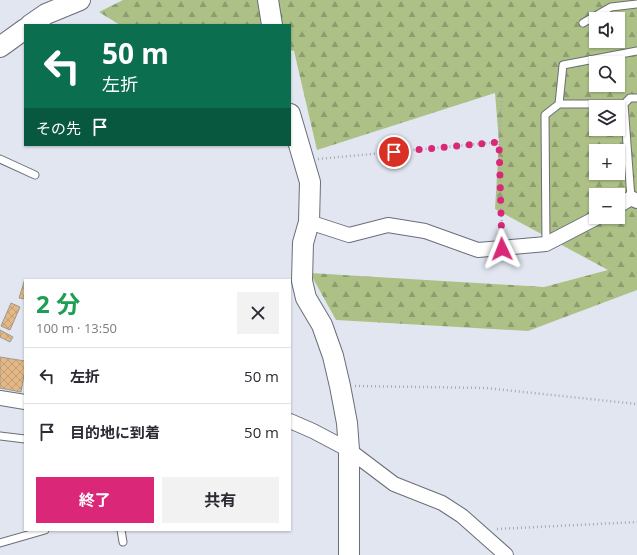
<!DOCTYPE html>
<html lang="ja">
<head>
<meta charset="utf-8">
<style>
	:root { --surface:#fff; --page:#f2f2f3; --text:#2b2b33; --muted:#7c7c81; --line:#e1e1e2; --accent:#db2777 }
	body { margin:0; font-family:"Open Sans","Noto Sans JP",sans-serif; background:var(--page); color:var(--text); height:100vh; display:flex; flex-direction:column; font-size:15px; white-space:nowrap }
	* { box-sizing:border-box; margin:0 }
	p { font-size:13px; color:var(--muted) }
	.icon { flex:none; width:22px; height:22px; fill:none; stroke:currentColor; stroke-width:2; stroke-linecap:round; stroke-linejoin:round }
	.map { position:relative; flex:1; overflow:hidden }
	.sheet { position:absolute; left:24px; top:279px; width:267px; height:252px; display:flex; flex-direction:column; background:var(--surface); border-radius:0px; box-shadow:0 1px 3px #0004 }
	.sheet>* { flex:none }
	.guide { position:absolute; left:24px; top:24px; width:267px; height:122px; border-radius:0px; box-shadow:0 1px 3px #0004; background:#0b6e4f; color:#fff; overflow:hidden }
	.controls { position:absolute; left:589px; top:12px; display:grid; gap:8px }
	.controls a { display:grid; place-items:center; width:36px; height:36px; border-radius:0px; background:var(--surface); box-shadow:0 1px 3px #0004; font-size:20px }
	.pin { position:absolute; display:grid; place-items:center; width:34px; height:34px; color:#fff; margin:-17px; border:2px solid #fff; border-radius:50%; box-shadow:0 1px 4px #0007 }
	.me { position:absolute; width:44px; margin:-22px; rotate:358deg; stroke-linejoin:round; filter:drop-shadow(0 0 3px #0008) }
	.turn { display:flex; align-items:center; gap:14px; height:84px; padding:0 12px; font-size:18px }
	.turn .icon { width:52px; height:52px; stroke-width:2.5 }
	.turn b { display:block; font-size:28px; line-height:34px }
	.then { display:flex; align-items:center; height:38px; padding:0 12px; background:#0003; gap:8px; font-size:15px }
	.round { display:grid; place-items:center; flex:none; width:42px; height:42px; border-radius:0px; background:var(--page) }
	.head { display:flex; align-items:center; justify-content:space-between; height:68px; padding:0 12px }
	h1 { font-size:24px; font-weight:700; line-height:30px; color:#1e9e55 }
	.primary-button { display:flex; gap:8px; margin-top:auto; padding:8px 12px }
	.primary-button a { flex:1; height:46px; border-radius:0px; background:var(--accent); color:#fff; font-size:16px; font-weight:700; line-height:46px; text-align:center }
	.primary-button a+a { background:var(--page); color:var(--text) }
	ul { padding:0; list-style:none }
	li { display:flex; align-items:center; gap:12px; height:56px; padding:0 12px; border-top:1px solid var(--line) }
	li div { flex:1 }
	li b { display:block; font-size:15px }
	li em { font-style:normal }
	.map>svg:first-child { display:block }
	.forest { fill:url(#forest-firs); fill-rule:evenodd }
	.building { fill:url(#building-cross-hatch); stroke:#a09890 }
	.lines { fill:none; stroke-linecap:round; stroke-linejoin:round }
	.lane-casing { stroke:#696e77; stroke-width:9 }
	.street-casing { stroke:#696e77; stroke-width:16 }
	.secondary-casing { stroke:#696e77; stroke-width:22 }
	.path { stroke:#a5a9b2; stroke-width:2.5; stroke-dasharray:1 3; stroke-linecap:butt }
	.lane { stroke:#fff; stroke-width:7 }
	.street { stroke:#fff; stroke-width:14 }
	.secondary { stroke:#fff; stroke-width:20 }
	.route { stroke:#db2777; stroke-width:7; stroke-dasharray:0 12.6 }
</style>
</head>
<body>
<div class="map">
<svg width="637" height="555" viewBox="0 0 637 555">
	<defs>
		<pattern id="forest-firs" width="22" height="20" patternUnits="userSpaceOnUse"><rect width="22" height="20" fill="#adc187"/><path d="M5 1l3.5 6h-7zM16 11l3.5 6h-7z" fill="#8d9d6f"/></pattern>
		<pattern id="building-cross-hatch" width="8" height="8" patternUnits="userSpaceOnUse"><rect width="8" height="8" fill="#e3b887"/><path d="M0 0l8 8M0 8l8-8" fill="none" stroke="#c39e75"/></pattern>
	</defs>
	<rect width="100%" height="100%" fill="#e1e6f1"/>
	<!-- forest -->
	<path class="forest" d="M 123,0 L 637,0 L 637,290 L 528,331 L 336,320 L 310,273 L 544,287 L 608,270 L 495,209 L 499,142 L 495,93 L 317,150 L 294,51 L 290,50 L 290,25 L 120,25 L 99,12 ZM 596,19 L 618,19 L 618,41 L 596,41 ZM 596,63 L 618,63 L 618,85 L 596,85 ZM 596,107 L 618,107 L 618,129 L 596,129 ZM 596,151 L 618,151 L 618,173 L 596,173 ZM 596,195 L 618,195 L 618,217 L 596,217 Z"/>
	<!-- building -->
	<path class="building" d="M 25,279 L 27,280 L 25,280 L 25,299 L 19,298 Z
		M 11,303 L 20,307 L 10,330 L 1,326 Z
		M 0,330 L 13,337 L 10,342 L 0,337 Z
		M 0,357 L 25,361 L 25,370 L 21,392 L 0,388 Z"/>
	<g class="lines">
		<!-- lane casing -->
		<g class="lane-casing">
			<path id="lane" d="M 583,23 L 611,7 L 637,4
				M 559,104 L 624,104 L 630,98 L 637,98
				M 624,104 L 631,198
				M 0,159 L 35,175
				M 546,244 L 545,115 L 559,104 L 563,65 L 637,51
				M 0,436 L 25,439
				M 121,530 L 123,542
				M 0,543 L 45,530"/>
		</g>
		<!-- street casing -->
		<g class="street-casing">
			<path id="street" d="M 618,206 L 631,198 L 637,201
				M 309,222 L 349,235 L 388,225 L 425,231 L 478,250 L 546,244 L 598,217
				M 0,398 L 25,402
				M 290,421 L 313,431 L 349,450 L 394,484 L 442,503 L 462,516 L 506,555"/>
		</g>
		<!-- secondary casing -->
		<g class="secondary-casing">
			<path id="secondary" d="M 268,0 L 272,25
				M 30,25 L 46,14 L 80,0
				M 0,47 L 25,29
				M 290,114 L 310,182 L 309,222 L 303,243 L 302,281 L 306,298 L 322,325 L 333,356 L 340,386 L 347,423 L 349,450 L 349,555"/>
		</g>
		<!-- path -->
		<path class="path" d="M 499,142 L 502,93
			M 318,159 L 499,142 L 502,235
			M 355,386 L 486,388 L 637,404
			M 497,529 L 637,522"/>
		<!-- lane -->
		<use href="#lane" class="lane"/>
		<!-- street -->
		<use href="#street" class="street"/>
		<!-- secondary -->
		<use href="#secondary" class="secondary"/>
	</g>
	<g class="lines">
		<!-- route -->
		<path class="route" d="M 394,152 L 499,142 L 502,249"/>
	</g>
</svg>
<div class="controls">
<a><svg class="icon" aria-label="sound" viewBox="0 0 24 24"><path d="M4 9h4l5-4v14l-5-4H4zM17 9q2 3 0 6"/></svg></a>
<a><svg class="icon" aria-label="search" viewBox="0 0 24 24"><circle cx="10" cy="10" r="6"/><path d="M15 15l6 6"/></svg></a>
<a><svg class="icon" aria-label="layers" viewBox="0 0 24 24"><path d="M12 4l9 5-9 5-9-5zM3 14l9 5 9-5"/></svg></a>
<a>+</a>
<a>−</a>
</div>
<div class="pin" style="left:394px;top:152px;background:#d93025"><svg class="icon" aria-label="arrive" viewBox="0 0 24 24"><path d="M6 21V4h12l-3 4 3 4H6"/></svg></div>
<svg class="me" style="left:502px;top:249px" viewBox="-20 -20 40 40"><path d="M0-17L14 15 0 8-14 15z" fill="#db2777" stroke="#fff" stroke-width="4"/></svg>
<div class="guide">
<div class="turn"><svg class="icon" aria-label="left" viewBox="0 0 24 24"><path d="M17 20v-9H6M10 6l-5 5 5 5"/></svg><div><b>50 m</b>左折</div></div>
<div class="then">その先<svg class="icon" aria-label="arrive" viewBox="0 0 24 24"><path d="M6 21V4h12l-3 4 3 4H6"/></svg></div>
</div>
<section class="sheet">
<div class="head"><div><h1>2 分</h1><p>100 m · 13:50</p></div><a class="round"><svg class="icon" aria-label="close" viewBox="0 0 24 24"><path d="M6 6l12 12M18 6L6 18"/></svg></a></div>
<ul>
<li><svg class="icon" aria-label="left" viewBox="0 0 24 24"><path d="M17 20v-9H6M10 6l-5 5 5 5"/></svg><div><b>左折</b></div><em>50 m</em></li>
<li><svg class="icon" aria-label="arrive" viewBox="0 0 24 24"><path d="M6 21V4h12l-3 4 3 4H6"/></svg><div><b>目的地に到着</b></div><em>50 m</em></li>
</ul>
<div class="primary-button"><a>終了</a><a>共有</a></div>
</section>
</div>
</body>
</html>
